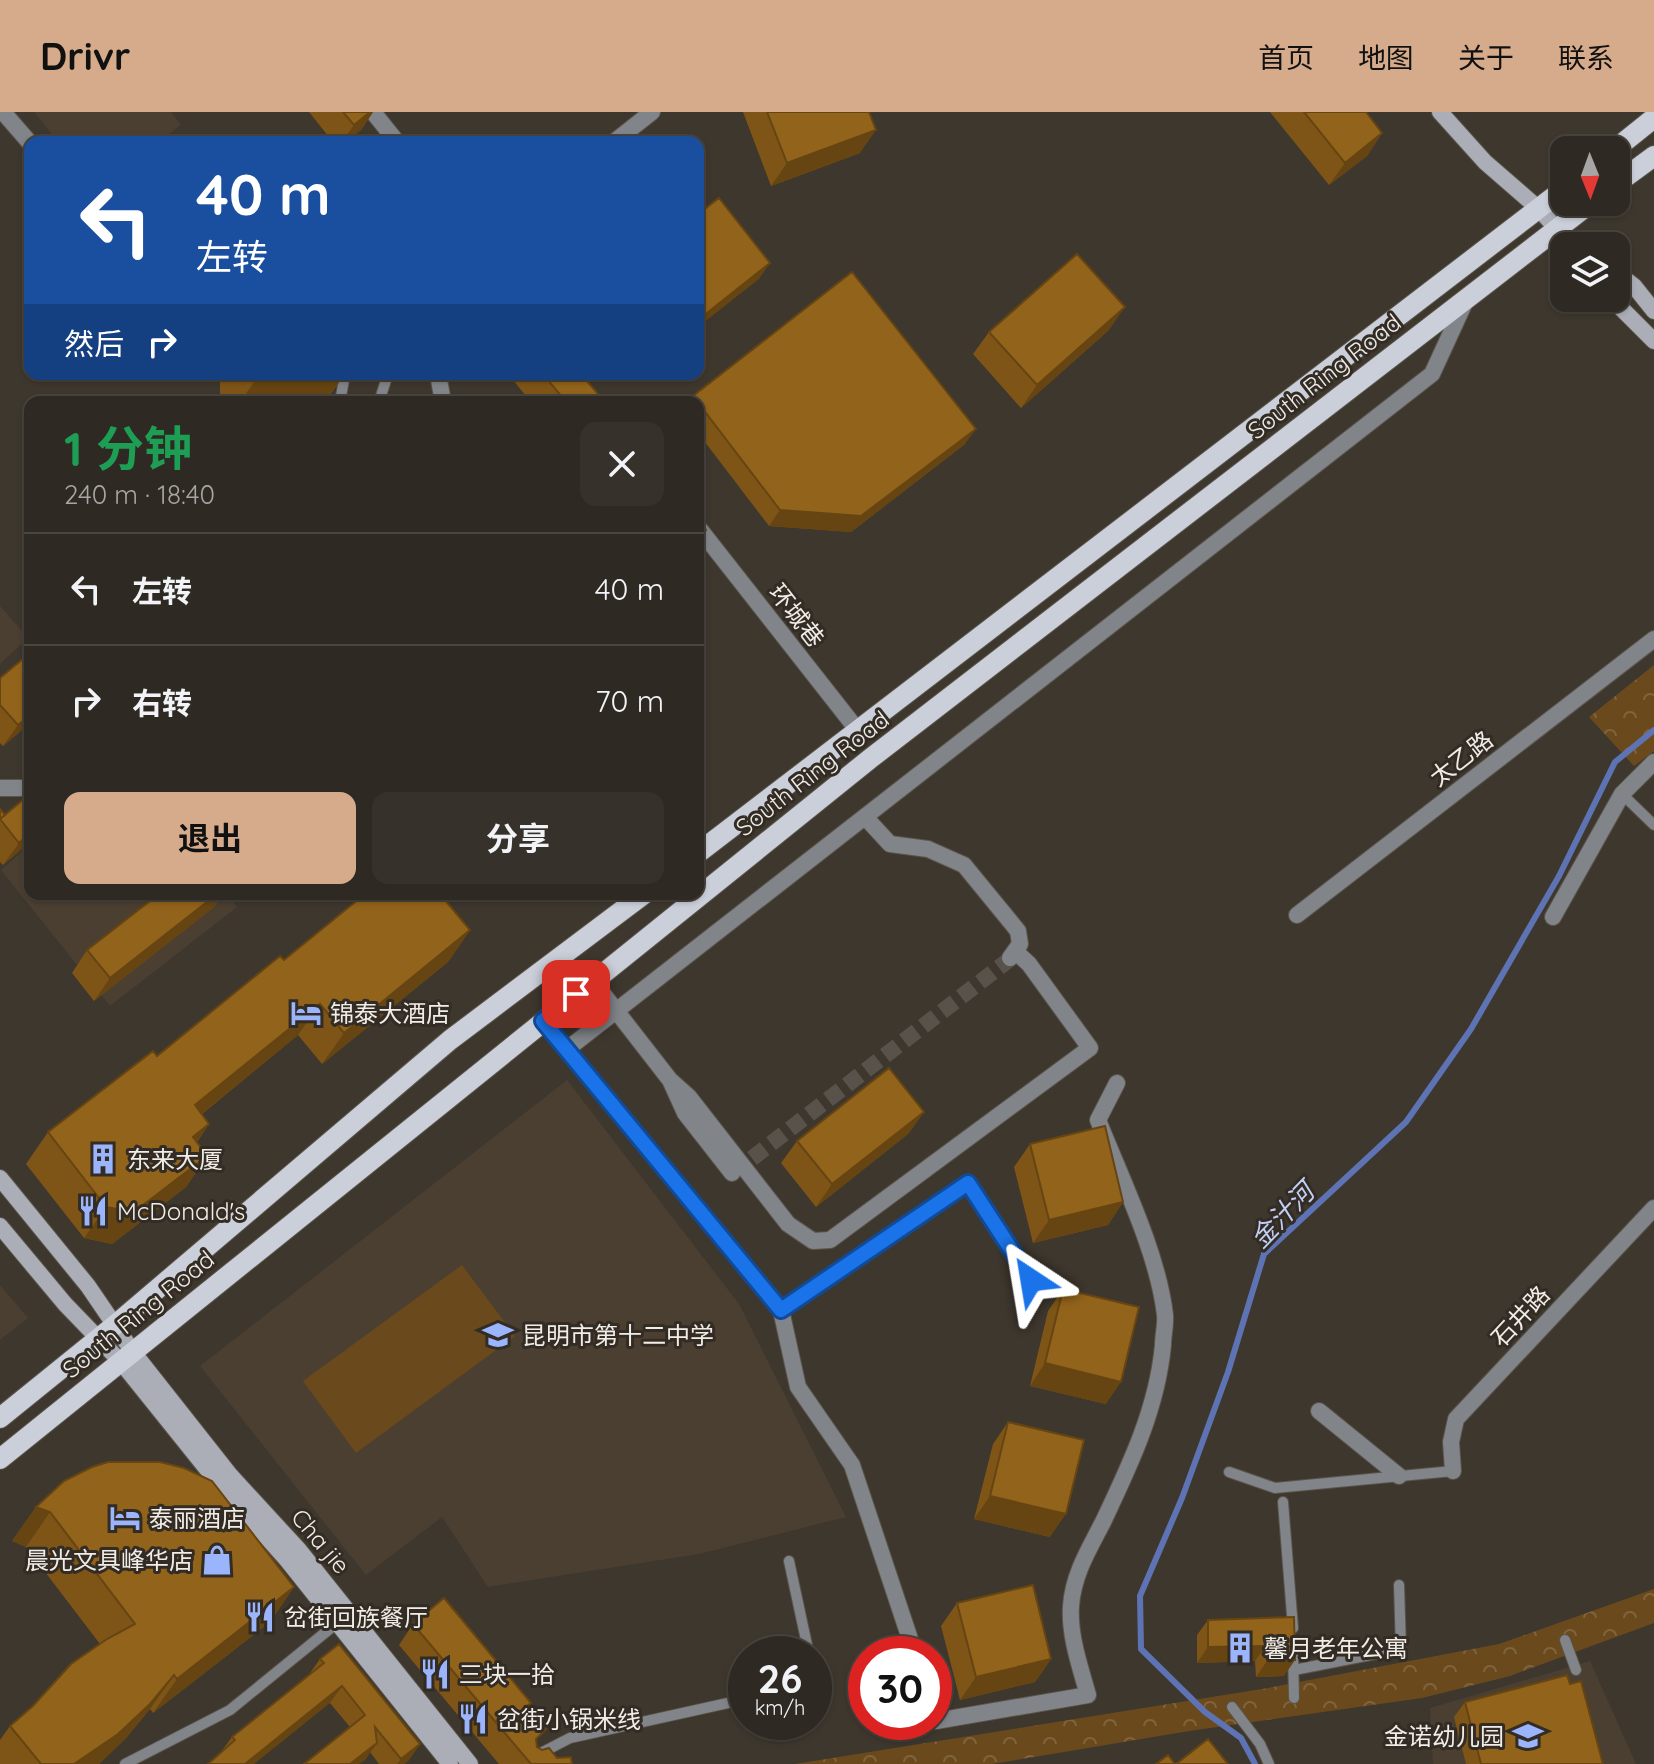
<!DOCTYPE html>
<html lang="zh">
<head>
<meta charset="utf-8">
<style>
	:root { --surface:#2e2922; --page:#36312a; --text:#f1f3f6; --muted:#a7a6a5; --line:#494540; --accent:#d6ab8b }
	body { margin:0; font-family:Quicksand,"Noto Sans SC",sans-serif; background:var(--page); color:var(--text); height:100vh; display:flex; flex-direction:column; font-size:30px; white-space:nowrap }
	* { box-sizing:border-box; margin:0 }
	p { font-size:26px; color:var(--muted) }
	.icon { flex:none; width:44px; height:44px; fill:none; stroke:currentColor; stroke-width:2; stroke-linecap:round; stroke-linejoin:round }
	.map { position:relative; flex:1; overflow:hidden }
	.sheet { position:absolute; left:24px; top:284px; width:680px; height:504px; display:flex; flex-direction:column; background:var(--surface); border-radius:16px; box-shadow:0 2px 6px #0004,0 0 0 2px var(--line) }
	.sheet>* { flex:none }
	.banner { position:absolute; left:24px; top:24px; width:680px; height:244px; border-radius:16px; box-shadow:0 2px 6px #0004,0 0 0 2px var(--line); background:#1a4fa0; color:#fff; overflow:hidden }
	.needle { width:52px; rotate:179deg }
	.controls { position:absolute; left:1550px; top:24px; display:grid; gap:16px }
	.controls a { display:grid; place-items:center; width:80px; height:80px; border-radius:16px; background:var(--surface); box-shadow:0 2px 6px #0004,0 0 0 2px var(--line); font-size:40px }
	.speed { position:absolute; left:728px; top:1524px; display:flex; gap:16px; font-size:40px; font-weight:700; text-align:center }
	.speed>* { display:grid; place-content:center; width:104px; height:104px; border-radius:50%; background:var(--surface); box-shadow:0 2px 6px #0004,0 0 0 2px var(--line); line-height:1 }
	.speed small { font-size:20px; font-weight:400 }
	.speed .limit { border:12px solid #d22; background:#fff; color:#111 }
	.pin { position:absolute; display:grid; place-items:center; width:68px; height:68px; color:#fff; margin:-34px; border-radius:16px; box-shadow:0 4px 12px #0006 }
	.me { position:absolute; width:88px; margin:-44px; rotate:327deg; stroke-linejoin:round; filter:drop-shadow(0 0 6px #0008) }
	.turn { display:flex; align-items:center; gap:28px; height:168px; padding:0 40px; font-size:36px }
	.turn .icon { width:104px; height:104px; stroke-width:2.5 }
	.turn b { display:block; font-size:56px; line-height:68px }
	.then { display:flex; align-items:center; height:76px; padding:0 40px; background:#0003; gap:16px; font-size:30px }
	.round { display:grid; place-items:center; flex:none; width:84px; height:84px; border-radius:16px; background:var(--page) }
	.headline { display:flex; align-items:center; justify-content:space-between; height:136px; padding:0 40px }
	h1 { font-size:48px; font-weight:700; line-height:60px; color:#1e9e55 }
	.button { display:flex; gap:16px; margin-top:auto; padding:16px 40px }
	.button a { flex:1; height:92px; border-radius:16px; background:var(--accent); color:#111; font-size:32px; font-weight:700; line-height:92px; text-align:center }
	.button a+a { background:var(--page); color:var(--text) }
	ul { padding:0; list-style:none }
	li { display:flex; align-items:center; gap:24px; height:112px; padding:0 40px; border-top:2px solid var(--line) }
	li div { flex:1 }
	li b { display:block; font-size:30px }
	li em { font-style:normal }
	header { display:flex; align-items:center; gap:48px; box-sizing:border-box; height:112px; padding:0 40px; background:var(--accent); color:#111 }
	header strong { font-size:38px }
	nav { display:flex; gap:44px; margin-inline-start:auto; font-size:28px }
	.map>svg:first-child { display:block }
	.built { fill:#4b3f31 }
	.forest { fill:url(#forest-crowns) }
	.pitch { fill:#6a4a1c }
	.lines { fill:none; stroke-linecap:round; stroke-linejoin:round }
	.stream { stroke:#5d73b4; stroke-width:6 }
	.street-tunnel { stroke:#59524a; stroke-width:16; stroke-dasharray:16 8; stroke-linecap:butt }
	.lane-casing { stroke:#5a544b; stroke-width:12 }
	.street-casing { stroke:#5a544b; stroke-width:18 }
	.secondary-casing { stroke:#5a544b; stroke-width:18 }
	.primary-casing { stroke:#5a544b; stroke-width:22 }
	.lane { stroke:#818489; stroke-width:10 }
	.street { stroke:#818489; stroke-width:16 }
	.secondary { stroke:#abaeb6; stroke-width:16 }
	.primary { stroke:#cacfd9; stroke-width:20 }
	.wall { fill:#7e5516 }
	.shaded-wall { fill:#664512 }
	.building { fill:#92631a; stroke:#664512; stroke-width:2 }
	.route-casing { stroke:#114b97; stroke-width:20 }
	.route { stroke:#1a73e8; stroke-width:14 }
	.labels { text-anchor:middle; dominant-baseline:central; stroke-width:6; stroke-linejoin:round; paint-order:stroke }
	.street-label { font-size:24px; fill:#f0ece6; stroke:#332c24 }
	.poi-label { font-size:24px; fill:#f0ece6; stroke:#332c24; text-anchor:start }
	.water-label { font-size:26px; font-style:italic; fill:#c1cff4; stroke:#332c24 }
</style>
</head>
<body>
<header>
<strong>Drivr</strong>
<nav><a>首页</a><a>地图</a><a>关于</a><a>联系</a></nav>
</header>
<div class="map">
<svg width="1654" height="1652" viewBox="0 0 1654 1652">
	<defs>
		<pattern id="forest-crowns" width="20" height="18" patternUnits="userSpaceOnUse" patternTransform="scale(2)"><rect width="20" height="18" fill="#6a4a1c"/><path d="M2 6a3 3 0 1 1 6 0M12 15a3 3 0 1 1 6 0" fill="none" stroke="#80643d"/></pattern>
	</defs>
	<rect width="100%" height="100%" fill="#3e372e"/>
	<!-- built -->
	<path class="built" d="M 34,0 L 171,0 L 181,13 L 159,30 L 58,30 Z
		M 0,494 L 28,526 L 0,552 Z
		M 30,732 L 30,782 L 227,782 L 237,795 L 110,894 L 1,758 Z
		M 567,968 L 739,1192 L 846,1405 L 699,1442 L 488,1475 L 442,1405 L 366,1463 L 200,1254 Z
		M 0,1173 L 28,1206 L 0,1228 Z
		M 1590,1549 L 1636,1652 L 1433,1652 L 1430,1596 Z"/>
	<!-- forest -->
	<path class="forest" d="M 1654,553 L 1654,639 L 1634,654 L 1589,605 Z
		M 1654,1477 L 1654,1511 L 1510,1564 L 1422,1586 L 1189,1619 L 992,1652 L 795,1652 L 1268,1576 L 1499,1532 Z"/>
	<!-- pitch -->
	<path class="pitch" d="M 462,1153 L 515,1224 L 356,1341 L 303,1269 Z"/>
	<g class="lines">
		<!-- stream -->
		<path class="stream" d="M 1255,1652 L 1241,1626 L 1205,1600 L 1141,1537 L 1140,1484 L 1182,1386 L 1228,1260 L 1264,1142 L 1406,1010 L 1471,917 L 1559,764 L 1615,650 L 1654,618"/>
		<!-- street-tunnel -->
		<path class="street-tunnel" d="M 733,1061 L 1010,847"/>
		<!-- lane casing -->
		<g class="lane-casing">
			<path id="lane" d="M 340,290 L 345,262
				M 379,290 L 388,262
				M 1622,682 L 1654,713
				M 122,782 L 123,784
				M 543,909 L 781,1198
				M 1229,1360 L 1275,1376 L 1453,1359
				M 1283,1390 L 1293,1516
				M 789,1449 L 809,1542
				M 1565,1528 L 1576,1558
				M 1293,1540 L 1294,1586
				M 1294,1558 L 1401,1537 L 1399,1473
				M 814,1564 L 814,1572
				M 1232,1595 L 1260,1632 L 1269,1652
				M 539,1642 L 570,1626 L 746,1587
				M 125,1652 L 230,1598 L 337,1511"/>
		</g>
		<!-- street casing -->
		<g class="street-casing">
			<path id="street" d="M 3,0 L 30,31
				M 373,0 L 397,30
				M 614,30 L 652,0
				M 438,262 L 443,290
				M 698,415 L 859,620
				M 0,676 L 30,676
				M 865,705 L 890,732 L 928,737 L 964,753 L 1018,819 L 1020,832 L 1010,846
				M 1297,803 L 1654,527
				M 1553,805 L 1622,682 L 1654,650
				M 593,869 L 670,968 L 685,1001 L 732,1061
				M 566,938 L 1432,262 L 1466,188
				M 670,968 L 689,985 L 788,1112 L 813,1129 L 830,1128 L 1090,936 L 1029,852 L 1016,840
				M 1319,1299 L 1399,1364
				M 1453,1359 L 1451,1330 L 1456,1307 L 1654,1096
				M 915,1542 L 852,1353 L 798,1275 L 781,1198 L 968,1071 L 1031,1168
				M 934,1603 L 936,1609 L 1088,1583 C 1080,1554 1069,1524 1071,1494 C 1073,1463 1089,1437 1103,1410 C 1130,1353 1157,1297 1163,1233 C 1163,1223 1166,1212 1165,1203 C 1158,1141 1121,1066 1098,1008 L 1117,971"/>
		</g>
		<!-- secondary casing -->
		<g class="secondary-casing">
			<path id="secondary" d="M 1440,0 L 1485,50 L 1539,97 L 1572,134
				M 1616,160 L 1634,174 L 1654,199
				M 1611,186 L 1654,229
				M 0,1066 L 88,1174 L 133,1240 L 230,1363 L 299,1438 L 470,1652
				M 0,1114 L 65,1192 L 121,1250 L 219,1372 L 287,1448 L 450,1652"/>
		</g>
		<!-- primary casing -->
		<g class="primary-casing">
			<path id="primary" d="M 1614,38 L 1654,6
				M 1616,72 L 1654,44
				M 698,741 L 1564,77
				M 0,1306 L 115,1213 L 450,928 L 644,782
				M 0,1347 L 871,646 L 1592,90"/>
		</g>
		<!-- lane -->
		<use href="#lane" class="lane"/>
		<!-- street -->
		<use href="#street" class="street"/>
		<!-- secondary -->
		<use href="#secondary" class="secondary"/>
		<!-- primary -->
		<use href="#primary" class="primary"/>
	</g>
	<!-- wall -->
	<path class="wall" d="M 309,0 L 373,0 L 361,18 L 345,30 L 333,30 Z
		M 743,0 L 869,0 L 860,41 L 771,74 Z
		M 1270,0 L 1366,0 L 1382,21 L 1367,44 L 1329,73 Z
		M 1109,218 L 1021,296 L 973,242 L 989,220 Z
		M 220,262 L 345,262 L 325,290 L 220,290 Z
		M 508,262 L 581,262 L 605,290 L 531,290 Z
		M 693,284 L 965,332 L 851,420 L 769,414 L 698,321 L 698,290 L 689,290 Z
		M 30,541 L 30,611 L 3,634 L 0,631 L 0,566 Z
		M 30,682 L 30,730 L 3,753 L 0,750 L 0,697 L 5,703 Z
		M 159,782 L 223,782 L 214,795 L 94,889 L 72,861 L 87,838 Z
		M 241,782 L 256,782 L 247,789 Z
		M 470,818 L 448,850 L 322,952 L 298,923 L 202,1002 L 209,1012 L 197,1030 L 207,1044 L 186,1075 L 112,1132 L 84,1126 L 26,1052 L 48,1020 L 157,944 L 284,848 Z
		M 924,1000 L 908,1022 L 816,1095 L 781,1051 L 797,1029 Z
		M 1030,1032 L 1123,1090 L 1108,1113 L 1033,1131 L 1014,1055 Z
		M 1063,1177 L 1106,1292 L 1030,1274 L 1048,1199 Z
		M 1008,1310 L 1050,1425 L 974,1407 L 993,1332 Z
		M 36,1395 L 294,1475 L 270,1510 L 153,1601 L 150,1597 L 126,1626 L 99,1652 L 0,1652 L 0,1628 L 10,1614 L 100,1532 L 26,1435 L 12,1429 Z
		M 957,1491 L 1051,1547 L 1035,1570 L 960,1588 L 941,1514 Z
		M 1294,1505 L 1284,1564 L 1256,1565 L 1255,1549 L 1197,1551 L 1197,1523 L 1208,1508 Z
		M 413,1512 L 528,1595 L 537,1635 L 557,1646 L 572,1652 L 499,1652 L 399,1533 Z
		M 320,1547 L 420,1632 L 408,1649 L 404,1652 L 379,1652 L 370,1640 L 365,1648 L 350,1615 L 330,1591 L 221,1640 L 232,1625 L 308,1564 Z
		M 1570,1572 L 1603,1652 L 1466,1652 L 1454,1605 L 1465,1590 Z"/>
	<!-- shaded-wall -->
	<path class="shaded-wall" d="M 370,0 L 373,0 L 361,18 L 345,30 L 342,30 L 354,13 Z
		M 876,18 L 860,41 L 771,74 L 787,51 Z
		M 1382,21 L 1367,44 L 1329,73 L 1345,51 Z
		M 770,151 L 759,167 L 698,215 L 698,208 Z
		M 1125,195 L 1109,218 L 1021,296 L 1037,273 Z
		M 260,262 L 345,262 L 325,290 L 240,290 Z
		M 976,317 L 965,332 L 851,420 L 769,414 L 780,398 Z
		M 30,603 L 30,611 L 3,634 L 18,613 Z
		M 30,721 L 30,730 L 3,753 L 19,731 Z
		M 217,782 L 223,782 L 214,795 L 94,889 L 110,866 Z
		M 470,818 L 448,850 L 322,952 L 344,921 Z
		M 320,892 L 298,923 L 173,1025 L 195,993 Z
		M 924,1000 L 908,1022 L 816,1095 L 832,1072 Z
		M 209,1012 L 187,1043 L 193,1025 Z
		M 207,1044 L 186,1075 L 112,1132 L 84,1126 L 106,1095 Z
		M 1123,1090 L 1108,1113 L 1033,1131 L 1049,1108 Z
		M 1045,1251 L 1121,1270 L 1106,1292 L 1030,1274 Z
		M 990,1384 L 1066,1402 L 1050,1425 L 974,1407 Z
		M 36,1395 L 50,1400 L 26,1435 L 12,1429 Z
		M 294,1475 L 270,1510 L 153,1601 L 177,1567 Z
		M 1266,1534 L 1255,1549 L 1197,1551 L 1208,1535 Z
		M 1051,1547 L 1035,1570 L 960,1588 L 976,1565 Z
		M 1295,1548 L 1284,1564 L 1256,1565 L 1267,1549 Z
		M 174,1563 L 150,1597 L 126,1626 L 99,1652 L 74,1652 Z
		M 342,1574 L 330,1591 L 254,1652 L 245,1652 Z
		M 377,1631 L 365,1648 L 359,1652 L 350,1652 Z
		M 420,1632 L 408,1649 L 404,1652 L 397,1652 L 401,1647 Z"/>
	<!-- building -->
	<path class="building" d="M 343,0 L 370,0 L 354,13 Z
		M 767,0 L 869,0 L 876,18 L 787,51 Z
		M 1304,0 L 1366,0 L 1382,21 L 1345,51 Z
		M 719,86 L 770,151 L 698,208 L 698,97 L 701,100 Z
		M 1077,142 L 1125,195 L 1037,273 L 989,220 Z
		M 852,160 L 976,317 L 861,404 L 780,398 L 693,284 Z
		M 543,262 L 581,262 L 605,290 L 566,290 Z
		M 698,407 L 706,418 L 698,424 Z
		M 30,541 L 30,603 L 18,613 L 0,593 L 0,566 Z
		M 30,682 L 30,721 L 19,731 L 0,707 Z
		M 0,697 L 5,703 L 0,707 Z
		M 159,782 L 217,782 L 110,866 L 87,838 Z
		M 365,782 L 440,782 L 470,818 L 344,921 L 320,892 L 195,993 L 209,1012 L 193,1025 L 207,1044 L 134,1100 L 106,1095 L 48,1020 L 153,939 L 157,944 L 280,844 L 284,848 Z
		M 889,956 L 924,1000 L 832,1072 L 797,1029 Z
		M 1105,1014 L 1123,1090 L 1049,1108 L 1030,1032 Z
		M 1063,1177 L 1139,1195 L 1121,1270 L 1045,1251 Z
		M 1008,1310 L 1084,1328 L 1066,1402 L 990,1384 Z
		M 108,1350 L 160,1350 L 184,1356 L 212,1369 L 294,1475 L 177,1567 L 174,1563 L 150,1592 L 118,1622 L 74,1652 L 41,1652 L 10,1614 L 33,1594 L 71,1552 L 107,1527 L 135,1512 L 50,1400 L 36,1395 L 64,1369 L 92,1355 Z
		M 1033,1473 L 1051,1547 L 976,1565 L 957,1491 Z
		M 444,1486 L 531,1591 L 527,1594 L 546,1617 L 536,1627 L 537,1635 L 542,1638 L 549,1636 L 557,1646 L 571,1645 L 572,1652 L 531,1652 L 413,1512 Z
		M 1294,1505 L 1295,1548 L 1267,1549 L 1266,1534 L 1208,1535 L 1208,1508 Z
		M 339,1532 L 420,1632 L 401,1647 L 375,1615 L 377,1631 L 350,1652 L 304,1652 L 365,1603 L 342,1574 L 245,1652 L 208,1652 L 235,1628 L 232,1625 L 324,1551 L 320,1547 Z
		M 1567,1563 L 1570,1572 L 1581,1569 L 1603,1652 L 1481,1652 L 1465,1590 Z
		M 1208,1627 L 1228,1652 L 1176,1652 Z
		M 1168,1643 L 1175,1652 L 1156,1652 Z"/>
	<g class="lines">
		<!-- route casing -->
		<g class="route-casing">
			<path id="route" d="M 576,882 L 543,909 L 781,1198 L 968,1071 L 1031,1168"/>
		</g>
		<!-- route -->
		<use href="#route" class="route"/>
	</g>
	<!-- icons -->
	<defs>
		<g id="hotel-bare" transform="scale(2.4)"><path d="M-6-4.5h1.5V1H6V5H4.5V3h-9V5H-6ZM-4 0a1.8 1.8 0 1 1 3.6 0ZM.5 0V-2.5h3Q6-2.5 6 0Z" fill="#9bb5fd" stroke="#332c24" stroke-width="2.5" paint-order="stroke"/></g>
		<g id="building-bare" transform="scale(2.4)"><path d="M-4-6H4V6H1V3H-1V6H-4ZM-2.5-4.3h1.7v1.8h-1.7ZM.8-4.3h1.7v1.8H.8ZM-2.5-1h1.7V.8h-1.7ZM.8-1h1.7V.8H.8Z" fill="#9bb5fd" stroke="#332c24" stroke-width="2.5" paint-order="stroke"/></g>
		<g id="restaurant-bare" transform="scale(2.4)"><path d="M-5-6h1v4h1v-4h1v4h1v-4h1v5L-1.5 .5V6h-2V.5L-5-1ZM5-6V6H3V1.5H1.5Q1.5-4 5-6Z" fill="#9bb5fd" stroke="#332c24" stroke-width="2.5" paint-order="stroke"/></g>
		<g id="school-bare" transform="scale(2.4)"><path d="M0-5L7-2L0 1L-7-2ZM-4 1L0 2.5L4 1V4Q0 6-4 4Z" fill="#9bb5fd" stroke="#332c24" stroke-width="2.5" paint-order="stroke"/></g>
		<g id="shop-bare" transform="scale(2.4)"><path d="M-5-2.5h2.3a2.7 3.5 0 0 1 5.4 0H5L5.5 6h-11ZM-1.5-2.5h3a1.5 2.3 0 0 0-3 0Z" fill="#9bb5fd" stroke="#332c24" stroke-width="2.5" paint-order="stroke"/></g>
	</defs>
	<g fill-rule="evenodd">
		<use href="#hotel-bare" x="306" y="901"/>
		<use href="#building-bare" x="103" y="1047"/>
		<use href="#restaurant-bare" x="93" y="1099"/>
		<use href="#school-bare" x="498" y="1223"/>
		<use href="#hotel-bare" x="125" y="1406"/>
		<use href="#shop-bare" x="217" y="1448"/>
		<use href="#restaurant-bare" x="260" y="1505"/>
		<use href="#building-bare" x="1240" y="1536"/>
		<use href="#restaurant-bare" x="435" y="1562"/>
		<use href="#restaurant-bare" x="473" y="1607"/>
		<use href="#school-bare" x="1528" y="1624"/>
	</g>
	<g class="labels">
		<!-- street labels -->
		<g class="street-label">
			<text transform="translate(1324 264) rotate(-38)">South Ring Road</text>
			<text transform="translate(797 503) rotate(52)">环城巷</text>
			<text transform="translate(1461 646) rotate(-38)">太乙路</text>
			<text transform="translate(812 661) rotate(-38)">South Ring Road</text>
			<text transform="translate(138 1202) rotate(-39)">South Ring Road</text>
			<text transform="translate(1520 1204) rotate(-47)">石井路</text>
			<text transform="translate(321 1429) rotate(50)">Cha jie</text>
		</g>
		<!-- poi labels -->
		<g class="poi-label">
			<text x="330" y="901">锦泰大酒店</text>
			<text x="127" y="1047">东来大厦</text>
			<text x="117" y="1099">McDonald's</text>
			<text x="522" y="1223">昆明市第十二中学</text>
			<text x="149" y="1406">泰丽酒店</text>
			<text x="193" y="1448" text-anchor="end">晨光文具峰华店</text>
			<text x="284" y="1505">岔街回族餐厅</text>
			<text x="1264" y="1536">馨月老年公寓</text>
			<text x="459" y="1562">三块一拾</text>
			<text x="497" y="1607">岔街小锅米线</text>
			<text x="1504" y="1624" text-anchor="end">金诺幼儿园</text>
		</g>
		<!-- water labels -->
		<g class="water-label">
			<text transform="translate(1282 1103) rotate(-46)">金汁河</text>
		</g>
	</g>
</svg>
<div class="controls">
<a><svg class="needle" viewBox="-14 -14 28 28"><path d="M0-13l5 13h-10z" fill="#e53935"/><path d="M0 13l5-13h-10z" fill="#a7a6a5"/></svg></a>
<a><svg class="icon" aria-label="layers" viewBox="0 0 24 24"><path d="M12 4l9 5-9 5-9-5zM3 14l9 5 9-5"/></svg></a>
</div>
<div class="speed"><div>26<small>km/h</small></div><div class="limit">30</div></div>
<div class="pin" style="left:576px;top:882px;background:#d93025"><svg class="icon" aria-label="arrive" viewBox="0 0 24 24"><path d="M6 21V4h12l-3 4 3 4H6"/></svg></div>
<svg class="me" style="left:1031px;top:1168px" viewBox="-20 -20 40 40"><path d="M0-17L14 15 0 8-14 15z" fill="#1a73e8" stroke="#fff" stroke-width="4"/></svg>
<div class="banner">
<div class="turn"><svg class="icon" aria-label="left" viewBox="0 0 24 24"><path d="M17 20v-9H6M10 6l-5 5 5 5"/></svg><div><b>40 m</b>左转</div></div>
<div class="then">然后<svg class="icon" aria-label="right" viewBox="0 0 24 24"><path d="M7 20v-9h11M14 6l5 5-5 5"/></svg></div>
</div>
<section class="sheet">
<div class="headline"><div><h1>1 分钟</h1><p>240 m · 18:40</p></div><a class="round"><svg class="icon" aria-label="close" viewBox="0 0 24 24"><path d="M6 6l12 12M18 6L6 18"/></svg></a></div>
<ul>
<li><svg class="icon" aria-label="left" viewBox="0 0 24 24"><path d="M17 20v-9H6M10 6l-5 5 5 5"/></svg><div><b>左转</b></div><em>40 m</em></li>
<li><svg class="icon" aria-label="right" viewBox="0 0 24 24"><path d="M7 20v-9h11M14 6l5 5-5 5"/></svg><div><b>右转</b></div><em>70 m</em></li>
</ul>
<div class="button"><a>退出</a><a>分享</a></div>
</section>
</div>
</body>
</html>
